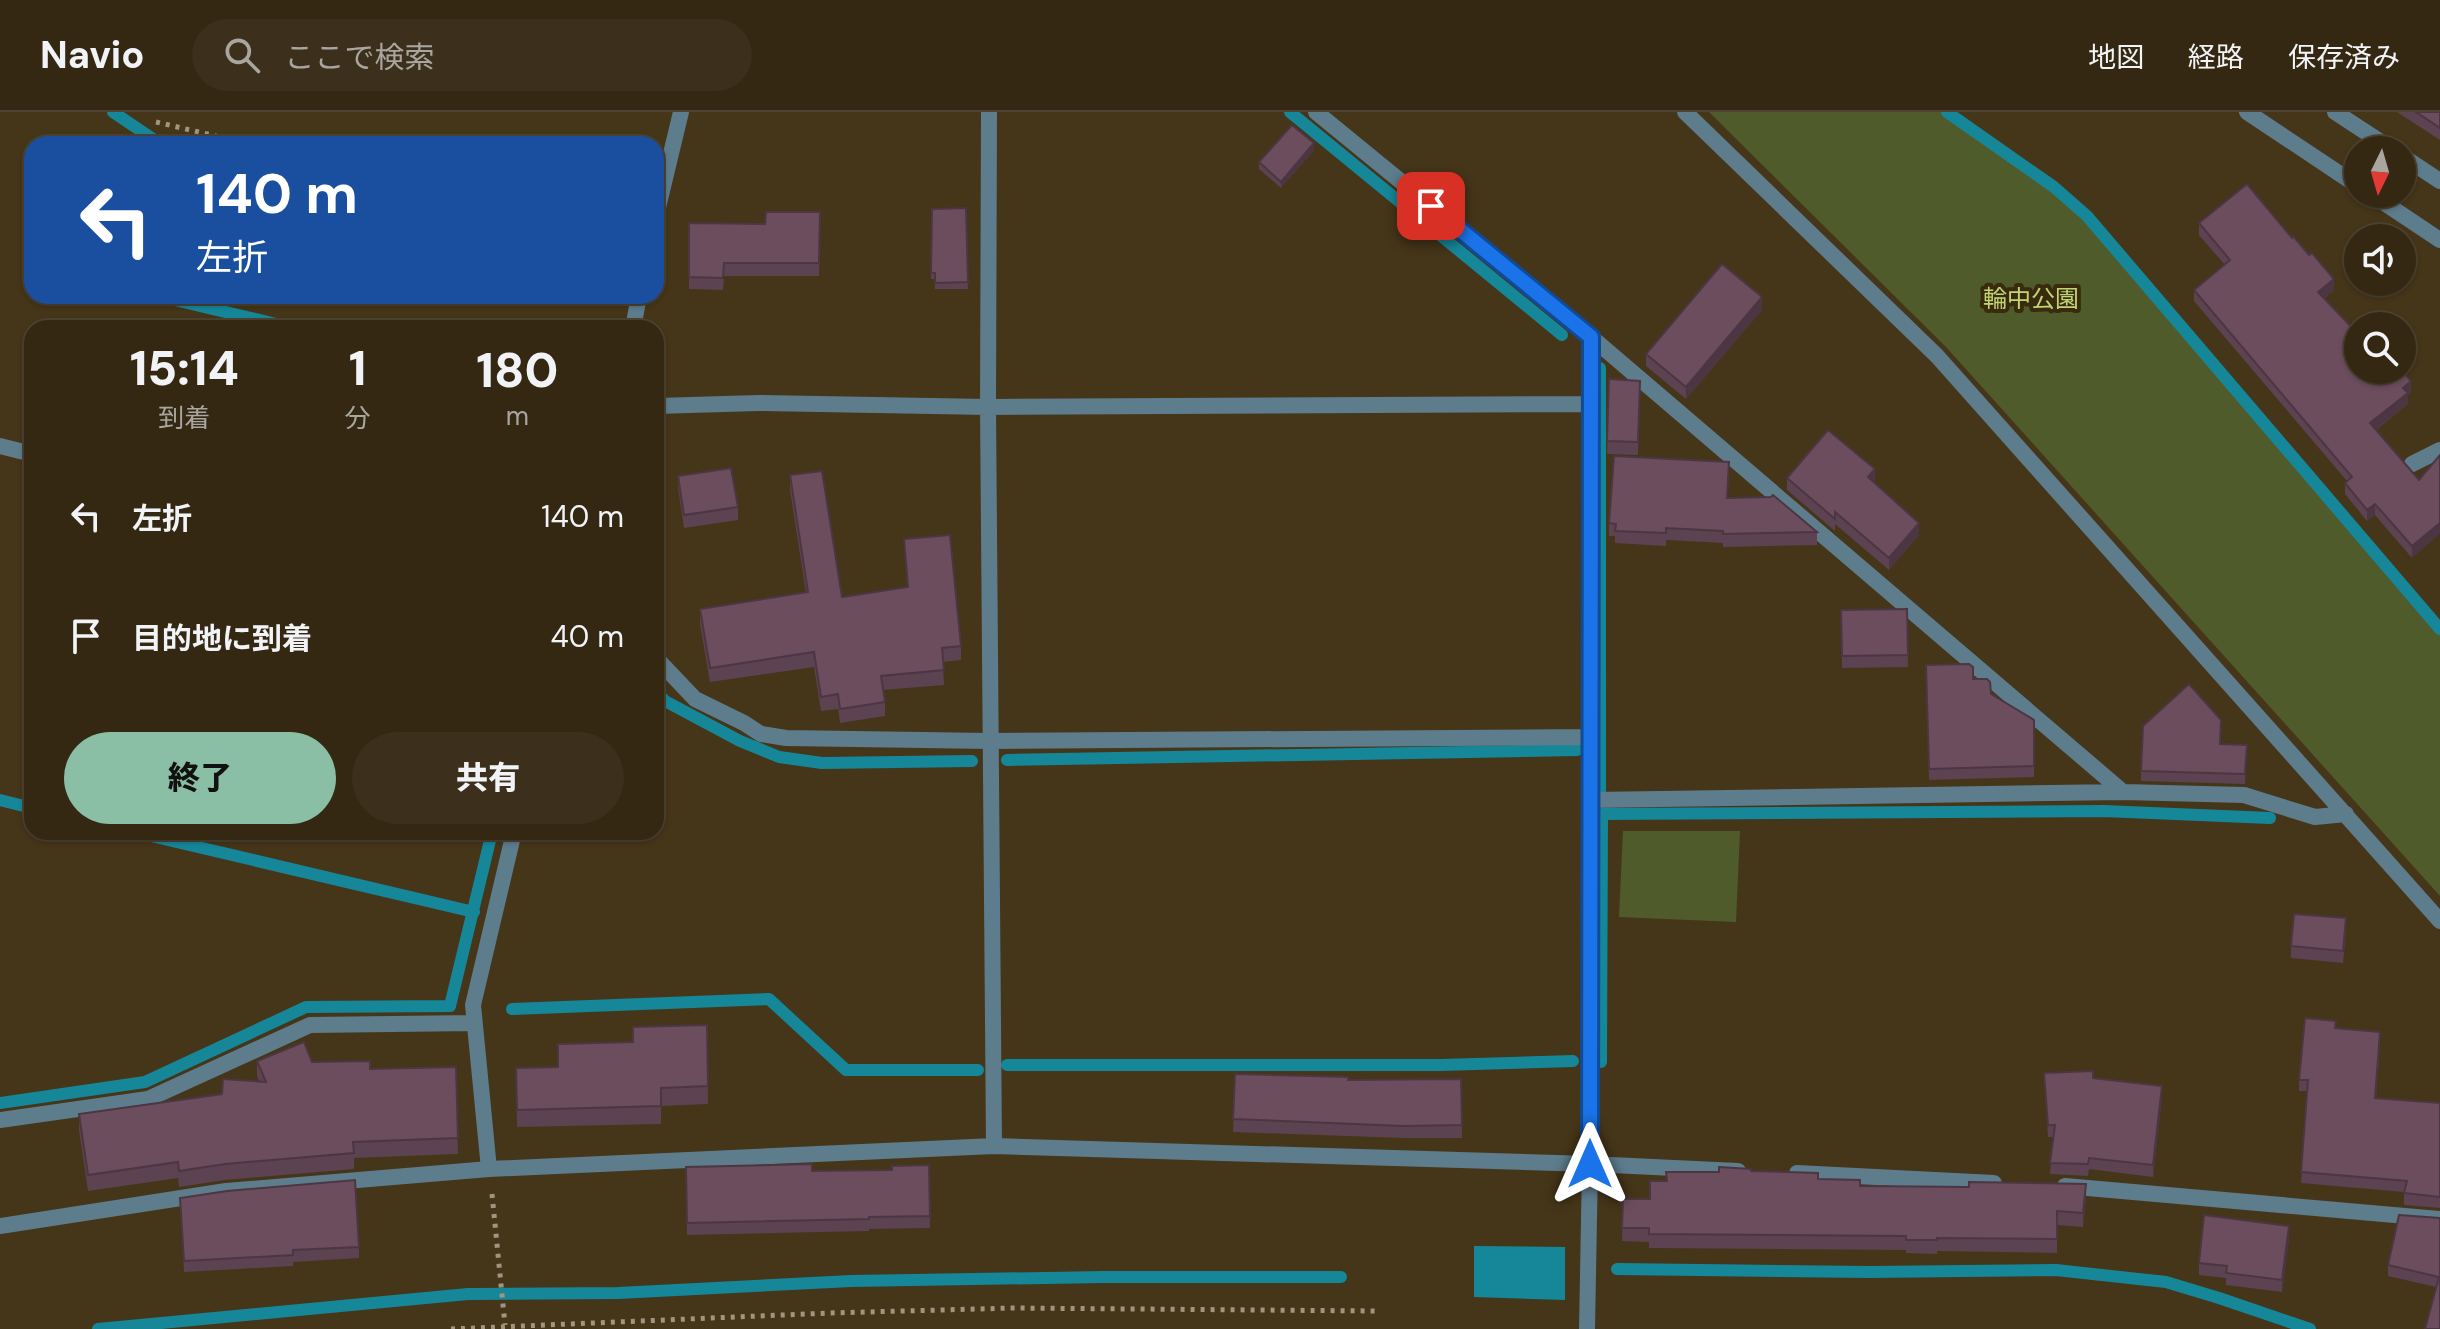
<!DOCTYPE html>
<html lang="ja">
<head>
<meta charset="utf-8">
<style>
	:root { --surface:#342813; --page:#3c301c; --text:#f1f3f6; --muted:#a9a6a0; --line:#4e4433; --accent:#8abfa5 }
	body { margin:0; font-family:"DM Sans","Noto Sans JP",sans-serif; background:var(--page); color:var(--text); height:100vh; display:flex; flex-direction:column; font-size:30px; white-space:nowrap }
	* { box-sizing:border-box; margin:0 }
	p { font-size:26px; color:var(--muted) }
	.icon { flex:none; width:44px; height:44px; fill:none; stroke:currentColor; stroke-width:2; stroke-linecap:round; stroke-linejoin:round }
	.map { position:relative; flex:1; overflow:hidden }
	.drawer { position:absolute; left:24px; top:208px; width:640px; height:520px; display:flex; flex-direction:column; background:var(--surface); border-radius:24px; box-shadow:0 2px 6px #0004,0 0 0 2px var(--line) }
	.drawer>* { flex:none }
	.banner { position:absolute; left:24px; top:24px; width:640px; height:168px; border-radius:24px; box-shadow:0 2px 6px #0004,0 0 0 2px var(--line); background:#1a4fa0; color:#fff; overflow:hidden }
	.needle { width:52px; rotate:185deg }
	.fabs { position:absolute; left:2344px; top:24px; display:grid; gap:16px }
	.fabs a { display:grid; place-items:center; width:72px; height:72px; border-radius:50%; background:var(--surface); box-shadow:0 2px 6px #0004,0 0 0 2px var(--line); font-size:40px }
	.pin { position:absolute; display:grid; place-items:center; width:68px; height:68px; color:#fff; margin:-34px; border-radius:16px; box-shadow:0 4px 12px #0006 }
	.me { position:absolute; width:88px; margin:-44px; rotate:0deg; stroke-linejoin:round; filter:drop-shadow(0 0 6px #0008) }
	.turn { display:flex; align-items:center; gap:28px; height:168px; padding:0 40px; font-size:36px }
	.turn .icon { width:104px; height:104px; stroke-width:2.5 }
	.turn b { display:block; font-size:56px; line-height:68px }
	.eta { display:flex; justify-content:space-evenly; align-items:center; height:136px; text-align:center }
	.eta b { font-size:48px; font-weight:800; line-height:56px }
	.button { display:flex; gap:16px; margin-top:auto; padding:16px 40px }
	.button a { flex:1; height:92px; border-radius:48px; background:var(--accent); color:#111; font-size:32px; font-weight:800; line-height:92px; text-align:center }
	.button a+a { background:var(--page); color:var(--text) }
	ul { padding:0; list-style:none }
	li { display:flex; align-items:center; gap:24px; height:120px; padding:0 40px }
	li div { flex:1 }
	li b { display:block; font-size:30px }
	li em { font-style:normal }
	header { display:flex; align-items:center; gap:48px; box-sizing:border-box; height:112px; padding:0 40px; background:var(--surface); border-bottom:2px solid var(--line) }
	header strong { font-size:38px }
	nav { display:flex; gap:44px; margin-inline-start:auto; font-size:28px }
	.search { width:560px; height:72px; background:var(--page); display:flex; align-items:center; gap:20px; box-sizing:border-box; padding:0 28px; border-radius:44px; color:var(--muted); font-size:30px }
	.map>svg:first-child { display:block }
	.green { fill:#505b2b }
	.water { fill:#158799 }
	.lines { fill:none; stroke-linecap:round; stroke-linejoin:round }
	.stream { stroke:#158799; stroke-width:12 }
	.path { stroke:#a2957f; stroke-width:5; stroke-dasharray:4 6; stroke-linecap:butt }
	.service { stroke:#5d7c8c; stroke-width:16 }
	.minor { stroke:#5d7c8c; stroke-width:16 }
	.tertiary { stroke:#5d7c8c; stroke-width:16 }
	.wall { fill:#5d4251 }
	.shaded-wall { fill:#4c3642 }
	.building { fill:#6c4d5e; stroke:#4c3642; stroke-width:2 }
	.route-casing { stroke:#114b97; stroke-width:20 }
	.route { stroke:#1a73e8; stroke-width:14 }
	.labels { text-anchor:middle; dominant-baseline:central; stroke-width:8; stroke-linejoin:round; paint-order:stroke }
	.park-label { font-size:24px; fill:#c0d674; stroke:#3a2b0e }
</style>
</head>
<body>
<header>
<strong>Navio</strong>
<div class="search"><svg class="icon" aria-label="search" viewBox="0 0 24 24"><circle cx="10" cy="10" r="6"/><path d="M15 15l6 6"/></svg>ここで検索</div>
<nav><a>地図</a><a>経路</a><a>保存済み</a></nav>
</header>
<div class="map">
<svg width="2440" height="1217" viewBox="0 0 2440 1217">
	<rect width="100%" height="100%" fill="#453519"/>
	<!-- green -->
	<path class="green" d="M 1709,0 L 1947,0 L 2054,75 L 2087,104 L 2440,517 L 2440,784 L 1946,235 Z
		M 1623,719 L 1740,719 L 1736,810 L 1619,805 Z"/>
	<!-- water -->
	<path class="water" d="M 1474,1134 L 1565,1135 L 1565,1188 L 1474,1185 Z"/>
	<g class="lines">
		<!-- stream -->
		<path class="stream" d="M 113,0 L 153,27 L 151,32
			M 1290,0 L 1562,223
			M 1947,0 L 2054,75 L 2087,104 L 2440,517
			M 158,184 L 293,216
			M 656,579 L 665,589 L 740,629 L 779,645 L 822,651 L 972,649
			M 1007,648 L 1577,638
			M 1600,679 L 1600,256
			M 0,688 L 32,696
			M 134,720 L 474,800
			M 512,897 L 769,887 L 846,958 L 978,958
			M 1601,950 L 1602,702 L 2104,699 L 2270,706
			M 1007,953 L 1441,953 L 1573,949
			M 0,991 L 145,970 L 306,895 L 450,894 L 492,720
			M 1617,1157 L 1870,1160 L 2056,1158 L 2166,1170 L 2219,1186 L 2310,1217
			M 98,1217 L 468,1182 L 618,1181 L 851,1169 L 1104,1165 L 1341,1165"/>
		<!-- path -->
		<path class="path" d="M 156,10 L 250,32
			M 492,1082 L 505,1213
			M 451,1217 L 830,1201 L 1014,1196 L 1379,1199"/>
		<!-- service -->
		<path class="service" d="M 2412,352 L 2440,338"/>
		<!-- minor -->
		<path class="minor" d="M 989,0 L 988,295 L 994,1034
			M 1316,0 L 1591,225 L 2123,680 L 2244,683 L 2315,705 L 2346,702
			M 1685,0 L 1937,244 L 2440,809
			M 656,104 L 681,0
			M 633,216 L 639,184
			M 656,294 L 758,291 L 988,295 L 1591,292
			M 0,334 L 32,342
			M 656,546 L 695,587 L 744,611 L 761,622 L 786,626 L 990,629 L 1591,625
			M 1590,688 L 2123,680
			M 0,1008 L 148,987 L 310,913 L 474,911
			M 489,1057 L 473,893 L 514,720
			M 1797,1061 L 1994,1071
			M 2065,1074 L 2440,1107
			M 0,1114 L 226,1079 L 489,1057 L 994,1034 L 1590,1052 L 1738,1059
			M 1587,1217 L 1590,1052 L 1591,225"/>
		<!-- tertiary -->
		<path class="tertiary" d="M 2247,0 L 2358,74
			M 2335,0 L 2393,38
			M 2402,44 L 2440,69
			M 2371,82 L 2440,128"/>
	</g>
	<!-- wall -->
	<path class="wall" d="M 2397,0 L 2440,0 L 2440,28 Z
		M 1314,38 L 1281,76 L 1259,57 L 1259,50 Z
		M 966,96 L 968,177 L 935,177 L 935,167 L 931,167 L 932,97 Z
		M 820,100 L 819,164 L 724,164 L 723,178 L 689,177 L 689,111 L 765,112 Z
		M 2199,111 L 2334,178 L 2324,187 L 2411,281 L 2408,283 L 2408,292 L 2376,318 L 2419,368 L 2412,446 L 2375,403 L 2367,409 L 2345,382 L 2345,371 L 2347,369 L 2194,189 L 2194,178 L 2225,153 L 2199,123 Z
		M 1762,198 L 1686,287 L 1646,254 L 1646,242 Z
		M 1609,267 L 1640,269 L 1638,343 L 1607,342 Z
		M 790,363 L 842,485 L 907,475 L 904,427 L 961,534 L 961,548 L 943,550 L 944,573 L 883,578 L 885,590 L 885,604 L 840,611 L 838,597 L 821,599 L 814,555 L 710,570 L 700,512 L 700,497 L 806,481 L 790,378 Z
		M 1729,363 L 1727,386 L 1817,420 L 1817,433 L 1723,435 L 1723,431 L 1666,428 L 1666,434 L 1615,431 L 1615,424 L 1609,424 L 1609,411 Z
		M 678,364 L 738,395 L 738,408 L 684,416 L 678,376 Z
		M 1787,366 L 1875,370 L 1874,371 L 1919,423 L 1889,458 L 1835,412 L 1835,419 L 1787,378 Z
		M 1907,497 L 1908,555 L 1842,556 L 1841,498 Z
		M 1926,553 L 1973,567 L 1991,582 L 2034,608 L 2034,665 L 1929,668 Z
		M 2221,632 L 2247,633 L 2245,672 L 2141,669 L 2141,659 Z
		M 2346,819 L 2343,851 L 2291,846 L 2291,834 Z
		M 707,913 L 708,992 L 661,994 L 661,1012 L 517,1015 L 516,956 L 558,955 L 633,930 Z
		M 2336,916 L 2380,931 L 2376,986 L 2440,991 L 2440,1096 L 2404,1093 L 2404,1080 L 2301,1071 L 2307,979 L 2299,979 L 2299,968 Z
		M 257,949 L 312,950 L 370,957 L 456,955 L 458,1042 L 354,1046 L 354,1057 L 225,1068 L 179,1075 L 178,1066 L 88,1079 L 79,1018 L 79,1002 L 222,982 L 259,969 L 257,964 Z
		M 2044,961 L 2093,966 L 2162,986 L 2153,1065 L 2089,1057 L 2088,1064 L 2050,1062 L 2053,1025 L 2048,1025 Z
		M 1235,962 L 1348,968 L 1461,967 L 1462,1026 L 1403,1026 L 1233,1020 Z
		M 929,1053 L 930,1116 L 869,1117 L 869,1119 L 687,1123 L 686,1055 L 812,1059 L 892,1058 Z
		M 1751,1059 L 1860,1074 L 2086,1086 L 2083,1115 L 2057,1113 L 2057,1141 L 1937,1139 L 1937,1142 L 1906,1141 L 1906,1138 L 1649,1136 L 1649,1130 L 1622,1129 L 1623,1087 L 1650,1087 L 1666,1069 L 1719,1060 Z
		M 180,1086 L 359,1135 L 359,1146 L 293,1150 L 293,1154 L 184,1160 Z
		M 2440,1106 L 2440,1217 L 2436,1175 L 2388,1164 L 2388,1153 Z
		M 2289,1126 L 2282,1180 L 2226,1173 L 2226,1166 L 2199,1163 L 2199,1151 Z"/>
	<!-- shaded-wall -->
	<path class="shaded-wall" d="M 1314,31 L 1314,38 L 1281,76 L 1281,70 Z
		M 2334,167 L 2334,178 L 2318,192 L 2318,180 Z
		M 1762,185 L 1762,198 L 1686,287 L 1686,275 Z
		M 2411,269 L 2411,281 L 2408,283 L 2408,292 L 2370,322 L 2370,311 Z
		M 1875,357 L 1875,370 L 1868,378 L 1868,365 Z
		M 2375,392 L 2375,403 L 2367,409 L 2367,398 Z
		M 1919,411 L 1919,423 L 1889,458 L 1889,446 Z
		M 2440,411 L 2440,422 L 2412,446 L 2412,434 Z
		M 2380,920 L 2380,931 L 2375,997 L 2375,986 Z
		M 2162,974 L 2162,986 L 2153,1065 L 2153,1053 Z
		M 2086,1072 L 2086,1086 L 2083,1115 L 2083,1101 Z
		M 2289,1114 L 2289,1126 L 2282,1180 L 2282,1168 Z"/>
	<!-- building -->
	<path class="building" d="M 2416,0 L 2440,0 L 2440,16 Z
		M 1292,13 L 1314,31 L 1281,70 L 1259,50 Z
		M 2247,72 L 2292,126 L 2293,124 L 2309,143 L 2312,141 L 2334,167 L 2318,180 L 2358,222 L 2358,258 L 2401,258 L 2411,269 L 2403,276 L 2408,281 L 2370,311 L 2419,368 L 2440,343 L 2440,411 L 2412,434 L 2375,392 L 2367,398 L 2345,371 L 2352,365 L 2194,178 L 2230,148 L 2199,111 Z
		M 966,96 L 968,170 L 935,171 L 935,161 L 931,161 L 932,97 Z
		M 766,100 L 820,100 L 819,151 L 724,151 L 723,166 L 689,165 L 689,111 L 765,112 Z
		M 1722,152 L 1762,185 L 1686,275 L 1646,242 Z
		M 1609,267 L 1640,269 L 1638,330 L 1607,329 Z
		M 1828,318 L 1875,357 L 1868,365 L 1919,411 L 1889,446 L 1835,400 L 1835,407 L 1787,366 Z
		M 1614,344 L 1729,350 L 1727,386 L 1771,385 L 1773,383 L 1817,420 L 1723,422 L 1723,419 L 1666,416 L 1666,421 L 1615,419 L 1616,412 L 1609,411 Z
		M 731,356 L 738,395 L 684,403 L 678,364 Z
		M 822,359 L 842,485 L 908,475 L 904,427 L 950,423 L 961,534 L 942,536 L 944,558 L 881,564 L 885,590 L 840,597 L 838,582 L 821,585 L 814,540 L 710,556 L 700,497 L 808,480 L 790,363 Z
		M 1907,497 L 1908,543 L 1842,544 L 1841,498 Z
		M 1969,552 L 1973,555 L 1973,567 L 1987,567 L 1990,570 L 1991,582 L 2034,608 L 2034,654 L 1929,657 L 1926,553 Z
		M 2189,572 L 2221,608 L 2220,632 L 2247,633 L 2245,662 L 2141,659 L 2143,614 Z
		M 2294,802 L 2346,806 L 2343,839 L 2291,834 Z
		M 2305,906 L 2336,909 L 2335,916 L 2380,920 L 2375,986 L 2440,991 L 2440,1085 L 2404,1081 L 2407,1069 L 2301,1060 L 2308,968 L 2299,968 Z
		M 707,913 L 708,974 L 661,976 L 661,994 L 517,998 L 516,956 L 558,955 L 558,932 L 633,930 L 633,915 Z
		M 304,930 L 312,950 L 370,949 L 370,957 L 456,955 L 458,1026 L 353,1030 L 354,1041 L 225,1052 L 179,1059 L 178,1050 L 88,1063 L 79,1002 L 222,982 L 223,967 L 266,970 L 257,949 Z
		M 2093,959 L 2093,966 L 2162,974 L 2153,1053 L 2089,1046 L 2088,1052 L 2050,1051 L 2055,1013 L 2048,1013 L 2044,961 Z
		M 1235,962 L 1348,965 L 1348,968 L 1461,967 L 1462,1013 L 1403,1014 L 1233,1007 Z
		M 812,1052 L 812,1059 L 892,1058 L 892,1054 L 929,1053 L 930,1104 L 869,1105 L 869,1107 L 687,1111 L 686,1055 Z
		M 1719,1055 L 1751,1057 L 1751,1059 L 1818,1061 L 1818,1067 L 1860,1068 L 1860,1074 L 1969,1075 L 1969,1070 L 2086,1072 L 2083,1101 L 2057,1099 L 2057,1127 L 1937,1126 L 1937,1128 L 1906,1128 L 1906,1124 L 1649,1122 L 1649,1116 L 1622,1116 L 1623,1087 L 1650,1087 L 1650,1069 L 1667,1069 L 1666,1060 L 1719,1060 Z
		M 355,1068 L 359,1135 L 293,1138 L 293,1143 L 184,1149 L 180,1086 L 227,1079 Z
		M 2204,1103 L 2289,1114 L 2282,1168 L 2226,1161 L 2227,1154 L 2199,1151 Z
		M 2399,1103 L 2440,1106 L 2440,1217 L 2425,1217 L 2439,1165 L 2388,1153 Z"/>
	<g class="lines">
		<!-- route casing -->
		<g class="route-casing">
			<path id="route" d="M 1431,94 L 1591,225 L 1590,1052"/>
		</g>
		<!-- route -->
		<use href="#route" class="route"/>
	</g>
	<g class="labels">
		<!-- park labels -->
		<g class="park-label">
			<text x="2031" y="186">輪中公園</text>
		</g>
	</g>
</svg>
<div class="fabs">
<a><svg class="needle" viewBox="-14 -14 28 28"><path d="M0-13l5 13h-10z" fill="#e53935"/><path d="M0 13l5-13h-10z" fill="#a9a6a0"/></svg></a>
<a><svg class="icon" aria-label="sound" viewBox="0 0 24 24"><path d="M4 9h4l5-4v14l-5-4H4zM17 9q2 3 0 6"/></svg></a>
<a><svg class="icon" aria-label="search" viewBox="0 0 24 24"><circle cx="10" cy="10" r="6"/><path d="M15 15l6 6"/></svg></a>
</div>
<div class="pin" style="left:1431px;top:94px;background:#d93025"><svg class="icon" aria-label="arrive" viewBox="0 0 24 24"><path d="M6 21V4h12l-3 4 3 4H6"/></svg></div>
<svg class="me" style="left:1590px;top:1052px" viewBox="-20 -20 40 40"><path d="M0-17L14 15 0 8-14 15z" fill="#1a73e8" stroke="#fff" stroke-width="4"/></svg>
<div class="banner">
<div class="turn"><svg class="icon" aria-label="left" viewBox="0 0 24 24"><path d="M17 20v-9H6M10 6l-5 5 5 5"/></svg><div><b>140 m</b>左折</div></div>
</div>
<section class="drawer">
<div class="eta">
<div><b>15:14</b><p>到着</p></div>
<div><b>1</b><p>分</p></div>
<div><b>180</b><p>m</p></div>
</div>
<ul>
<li><svg class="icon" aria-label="left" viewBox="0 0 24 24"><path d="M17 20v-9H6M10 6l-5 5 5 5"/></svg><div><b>左折</b></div><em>140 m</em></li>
<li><svg class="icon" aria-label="arrive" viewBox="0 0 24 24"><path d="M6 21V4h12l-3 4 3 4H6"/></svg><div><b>目的地に到着</b></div><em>40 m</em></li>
</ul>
<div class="button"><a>終了</a><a>共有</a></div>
</section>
</div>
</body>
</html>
